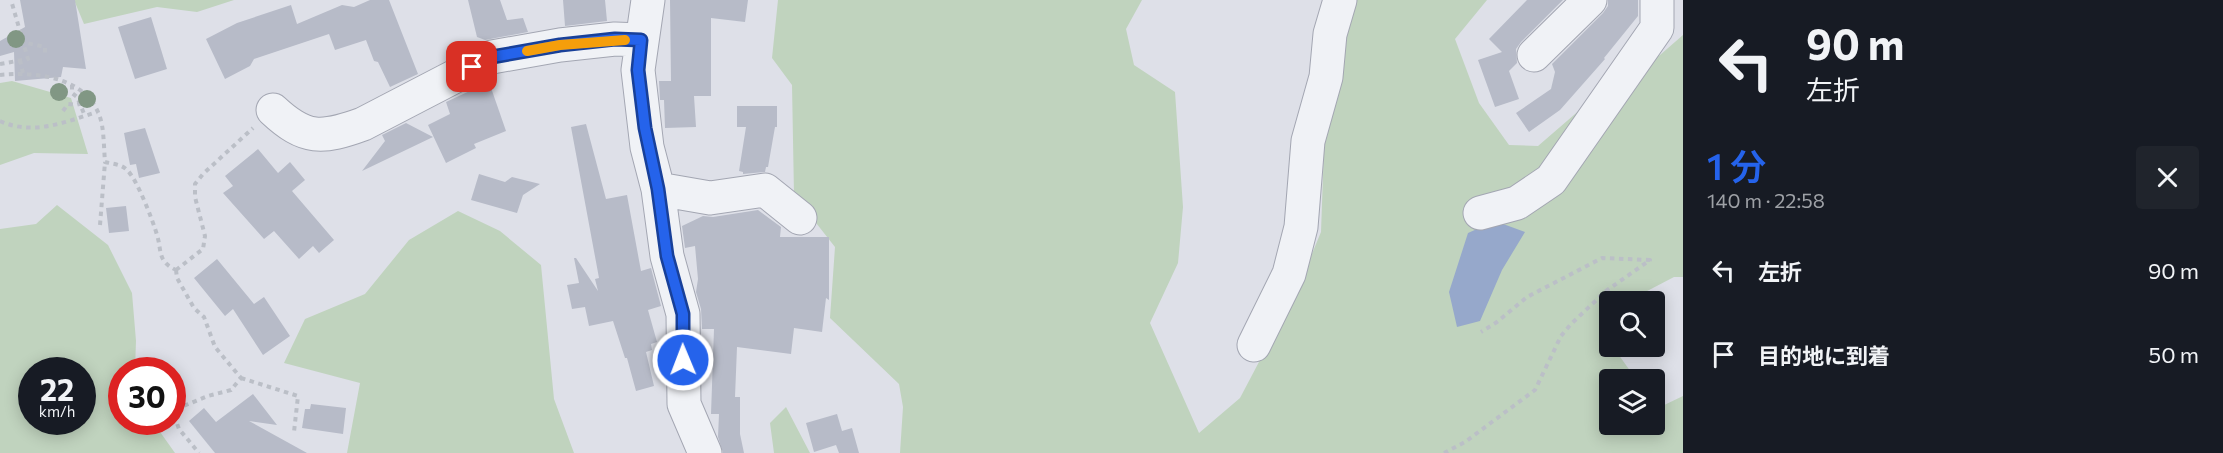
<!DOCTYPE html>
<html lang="ja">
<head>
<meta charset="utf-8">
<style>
	:root { --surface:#171b24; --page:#20242c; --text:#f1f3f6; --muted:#9ea1a6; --accent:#2563eb }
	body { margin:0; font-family:Commissioner,"Noto Sans JP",sans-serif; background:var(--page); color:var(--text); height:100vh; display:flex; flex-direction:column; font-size:22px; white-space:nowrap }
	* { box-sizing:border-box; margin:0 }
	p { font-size:20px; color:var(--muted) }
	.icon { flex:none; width:33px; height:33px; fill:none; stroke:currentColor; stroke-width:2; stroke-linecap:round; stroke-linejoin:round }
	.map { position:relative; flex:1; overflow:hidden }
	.details { display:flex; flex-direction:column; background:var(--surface); width:540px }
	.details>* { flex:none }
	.hud { background:#171b24; color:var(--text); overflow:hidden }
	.buttons { position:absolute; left:1599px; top:291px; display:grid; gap:12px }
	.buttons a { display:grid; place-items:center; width:66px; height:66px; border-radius:6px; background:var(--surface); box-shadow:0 3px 15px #0003; font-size:30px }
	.speed { position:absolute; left:18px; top:357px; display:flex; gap:12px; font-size:30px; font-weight:700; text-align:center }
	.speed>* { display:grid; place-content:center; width:78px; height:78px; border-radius:50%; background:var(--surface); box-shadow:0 3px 15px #0003; line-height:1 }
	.speed small { font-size:15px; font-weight:400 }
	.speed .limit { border:9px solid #d22; background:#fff; color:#111 }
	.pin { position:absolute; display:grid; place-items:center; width:51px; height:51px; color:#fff; margin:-26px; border-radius:12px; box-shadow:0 3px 9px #0006 }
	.me { position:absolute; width:66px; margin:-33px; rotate:359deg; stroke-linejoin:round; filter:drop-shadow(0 0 4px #0008) }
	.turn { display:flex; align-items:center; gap:21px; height:126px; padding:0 24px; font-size:27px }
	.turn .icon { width:78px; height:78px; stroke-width:2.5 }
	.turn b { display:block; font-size:42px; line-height:51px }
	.round { display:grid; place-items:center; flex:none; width:63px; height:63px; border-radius:6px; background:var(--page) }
	.summary { display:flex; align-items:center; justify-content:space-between; height:102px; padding:0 24px }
	h1 { font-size:36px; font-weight:600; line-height:45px; color:var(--accent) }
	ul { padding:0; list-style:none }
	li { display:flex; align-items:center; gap:18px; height:84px; padding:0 24px }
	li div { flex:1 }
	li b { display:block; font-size:22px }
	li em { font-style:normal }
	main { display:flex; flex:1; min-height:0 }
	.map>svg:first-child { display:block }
	.green { fill:#c0d3be; fill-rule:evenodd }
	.water { fill:#96a8cb }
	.building { fill:#b7bbc8 }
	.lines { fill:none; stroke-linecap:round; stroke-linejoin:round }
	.minor-casing { stroke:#a3a6b2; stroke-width:35 }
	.path { stroke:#bbbfc7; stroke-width:4; stroke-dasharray:4.5 4.5; stroke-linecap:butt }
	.minor { stroke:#f0f2f6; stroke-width:33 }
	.tree { fill:#819784 }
	.route-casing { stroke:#184099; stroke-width:15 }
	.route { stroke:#2563eb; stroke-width:10 }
	.slow { stroke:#f59e0b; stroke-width:10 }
</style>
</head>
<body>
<main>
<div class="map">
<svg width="1683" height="453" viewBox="0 0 1683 453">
	<rect width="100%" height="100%" fill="#dee0e8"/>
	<!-- green -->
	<path class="green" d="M 74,0 L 234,0 L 197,12 L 157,7 L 84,24 Z
		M 778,0 L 1142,0 L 1126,29 L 1134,65 L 1175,92 L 1183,207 L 1178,263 L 1150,323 L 1199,433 L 1240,398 L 1297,290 L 1321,232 L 1324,147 L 1341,0 L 1487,0 L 1455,39 L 1479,103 L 1509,145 L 1538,146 L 1604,89 L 1660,55 L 1683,35 L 1683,277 L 1674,277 L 1628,301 L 1610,302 L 1610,346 L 1613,347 L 1636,379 L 1610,380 L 1610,424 L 1654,424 L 1655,404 L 1658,408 L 1683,396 L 1683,453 L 900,453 L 903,407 L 899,384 L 830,318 L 835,247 L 794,195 L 792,85 L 772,58 Z
		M 12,81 L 71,98 L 88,154 L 34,153 L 0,165 L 0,83 Z
		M 57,205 L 108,245 L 132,293 L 136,341 L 135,370 L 122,370 L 122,422 L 153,422 L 175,453 L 0,453 L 0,229 L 36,224 ZM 82,370 L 82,422 L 32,422 L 32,370 Z
		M 458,211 L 500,231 L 541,265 L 554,399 L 574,453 L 347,453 L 360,383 L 284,363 L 305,319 L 365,294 L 409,240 Z
		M 786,407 L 810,453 L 774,453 L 770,423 Z"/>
	<!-- water -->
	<path class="water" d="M 1495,221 L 1525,232 L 1502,270 L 1480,321 L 1457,327 L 1449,292 L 1468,233 Z"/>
	<!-- building -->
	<path class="building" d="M 20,0 L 75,0 L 86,69 L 63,67 L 61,77 L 15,81 L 14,52 L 0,56 L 0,41 L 25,27 Z
		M 370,0 L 389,0 L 418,74 L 390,87 L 378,62 L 374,61 L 366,40 L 335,50 L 329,34 L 254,59 L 250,66 L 225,79 L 206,39 L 237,23 L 291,5 L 297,24 L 342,5 L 354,7 Z
		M 468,0 L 500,0 L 507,20 L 523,18 L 528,32 L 485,40 L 477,37 Z
		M 563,0 L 605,0 L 607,21 L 565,26 Z
		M 670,0 L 748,0 L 745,22 L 711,18 L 711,96 L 694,96 L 696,127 L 665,128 L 664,100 L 660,100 L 659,81 L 671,81 Z
		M 1527,0 L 1563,0 L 1521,42 L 1516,49 L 1517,63 L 1509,71 L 1519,99 L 1495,107 L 1478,60 L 1502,52 L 1489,39 Z
		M 1608,0 L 1638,0 L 1638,16 L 1604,58 L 1605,59 L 1560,110 L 1529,132 L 1516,113 L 1551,89 L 1555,72 L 1552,64 L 1603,13 L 1608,6 Z
		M 151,17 L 167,69 L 135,79 L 118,27 Z
		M 489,82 L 506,131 L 474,144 L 476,148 L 446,163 L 428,125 L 450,114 L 446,102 Z
		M 737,106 L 777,106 L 777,127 L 775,127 L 768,167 L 766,167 L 765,172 L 743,174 L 743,172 L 739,171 L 746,127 L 737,127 Z
		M 406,123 L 433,137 L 362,171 L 385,141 L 382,135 Z
		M 586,124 L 606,199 L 627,195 L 641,271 L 651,268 L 661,306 L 648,310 L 657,342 L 651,344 L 652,350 L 646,352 L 654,386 L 636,391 L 627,358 L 625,358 L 613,321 L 589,326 L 585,307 L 572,309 L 567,285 L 579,283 L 574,258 L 576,258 L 598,291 L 595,279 L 599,278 L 571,127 Z
		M 145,128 L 160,173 L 139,178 L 136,164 L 130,165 L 124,133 Z
		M 258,149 L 278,173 L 290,162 L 305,180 L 292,191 L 334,240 L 319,253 L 313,246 L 299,259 L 274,231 L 264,239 L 223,193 L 233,186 L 225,176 Z
		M 479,174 L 505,182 L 512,177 L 540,184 L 523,195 L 517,213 L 471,200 Z
		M 126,206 L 129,231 L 109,233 L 106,208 Z
		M 758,210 L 781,227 L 780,237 L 829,237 L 829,300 L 826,298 L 822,332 L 794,328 L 791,354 L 737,347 L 735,397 L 740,397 L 740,434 L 744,453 L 723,453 L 718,437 L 719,414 L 711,414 L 714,329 L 702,329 L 701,309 L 696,292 L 698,279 L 695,246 L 685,248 L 682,226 L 703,216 L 713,217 Z
		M 217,259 L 254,304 L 264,297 L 290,336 L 263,355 L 233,309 L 225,316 L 194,278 Z
		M 253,394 L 277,425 L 249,421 L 307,453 L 215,453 L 189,421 L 204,408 L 216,422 Z
		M 311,404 L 346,408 L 343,434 L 302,428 L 305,409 L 310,409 Z
		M 837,414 L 842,431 L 852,428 L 859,453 L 839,453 L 836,445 L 814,452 L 806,423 Z"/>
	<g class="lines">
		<!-- minor casing -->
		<g class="minor-casing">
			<path id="minor" d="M 648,0 L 638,70 L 647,147 L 658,189 L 667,256 L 683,314 L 684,404 L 705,453
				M 1534,55 L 1590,0
				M 273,110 C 305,140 322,139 363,124 L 492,57 L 560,45 L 615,39 L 641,40
				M 658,189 L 710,198 L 765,190 L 800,218
				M 1480,213 L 1517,203 L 1551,180 L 1657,28 L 1657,0
				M 1254,345 L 1289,274 L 1301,227 L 1308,141 L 1326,77 L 1330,34 L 1340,0"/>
		</g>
		<!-- path -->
		<path class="path" d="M 11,45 L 22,42 L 45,47 L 45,53
			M 20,60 L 23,73
			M 0,64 L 28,59 L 11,0
			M 0,75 C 39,71 93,78 102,125 C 104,137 104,150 105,162 C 113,164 121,164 127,170 C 137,179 153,221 157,235 C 162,251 157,261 176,270
			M 72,85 L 72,93 L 77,97 L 85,116
			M 63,111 L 68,104 L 76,105 L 90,101
			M 0,121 C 33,136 65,122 97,112
			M 100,225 L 105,162
			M 176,270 L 177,278 L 194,308 L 204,317 L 215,347 L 241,378 L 231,390 L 208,396 L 181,407 L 175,418 L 179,429 L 199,453
			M 176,270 L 203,249 L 205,236 L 195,197 L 195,184 L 203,174 L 253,128
			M 241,378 L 298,396 L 294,432
			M 1444,453 L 1465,442 L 1535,390 L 1561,336 L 1571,324 L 1606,291 L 1650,260 L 1602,258 L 1527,297 L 1497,322 L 1481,332"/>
		<!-- minor -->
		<use href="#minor" class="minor"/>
	</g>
	<!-- trees -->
	<g class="tree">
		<circle cx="16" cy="39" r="9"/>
		<circle cx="59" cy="92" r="9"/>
		<circle cx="87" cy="99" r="9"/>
	</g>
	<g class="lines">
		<!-- route casing -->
		<g class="route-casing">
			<path id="route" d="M 472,67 L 492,57 L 560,45 L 615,39 L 641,40 L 638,70 L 645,128 L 658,189 L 667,256 L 683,314 L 683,360"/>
		</g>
		<!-- route -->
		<use href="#route" class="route"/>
		<!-- slow -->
		<path class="slow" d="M 527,51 L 560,45 L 625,40"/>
	</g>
</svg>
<div class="buttons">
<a><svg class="icon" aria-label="search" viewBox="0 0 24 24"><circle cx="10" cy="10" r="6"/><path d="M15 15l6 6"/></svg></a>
<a><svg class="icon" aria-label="layers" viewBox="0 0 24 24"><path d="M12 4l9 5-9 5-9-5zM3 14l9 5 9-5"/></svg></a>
</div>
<div class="speed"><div>22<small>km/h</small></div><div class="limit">30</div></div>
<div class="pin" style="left:472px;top:67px;background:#d93025"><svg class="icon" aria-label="arrive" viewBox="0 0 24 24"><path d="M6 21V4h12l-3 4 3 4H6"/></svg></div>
<svg class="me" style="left:683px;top:360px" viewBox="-20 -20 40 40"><circle r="17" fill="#2563eb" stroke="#fff" stroke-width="3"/><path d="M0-11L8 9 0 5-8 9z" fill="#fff"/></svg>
</div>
<section class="details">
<div class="hud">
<div class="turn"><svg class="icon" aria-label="left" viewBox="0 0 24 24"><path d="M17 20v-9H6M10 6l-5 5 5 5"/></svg><div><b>90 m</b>左折</div></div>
</div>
<div class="summary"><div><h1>1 分</h1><p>140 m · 22:58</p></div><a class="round"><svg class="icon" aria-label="close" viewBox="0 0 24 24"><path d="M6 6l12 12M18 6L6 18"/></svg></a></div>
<ul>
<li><svg class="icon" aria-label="left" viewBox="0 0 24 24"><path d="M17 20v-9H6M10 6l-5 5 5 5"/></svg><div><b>左折</b></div><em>90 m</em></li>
<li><svg class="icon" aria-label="arrive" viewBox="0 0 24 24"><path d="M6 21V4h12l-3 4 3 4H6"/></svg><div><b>目的地に到着</b></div><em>50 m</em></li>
</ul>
</section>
</main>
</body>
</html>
